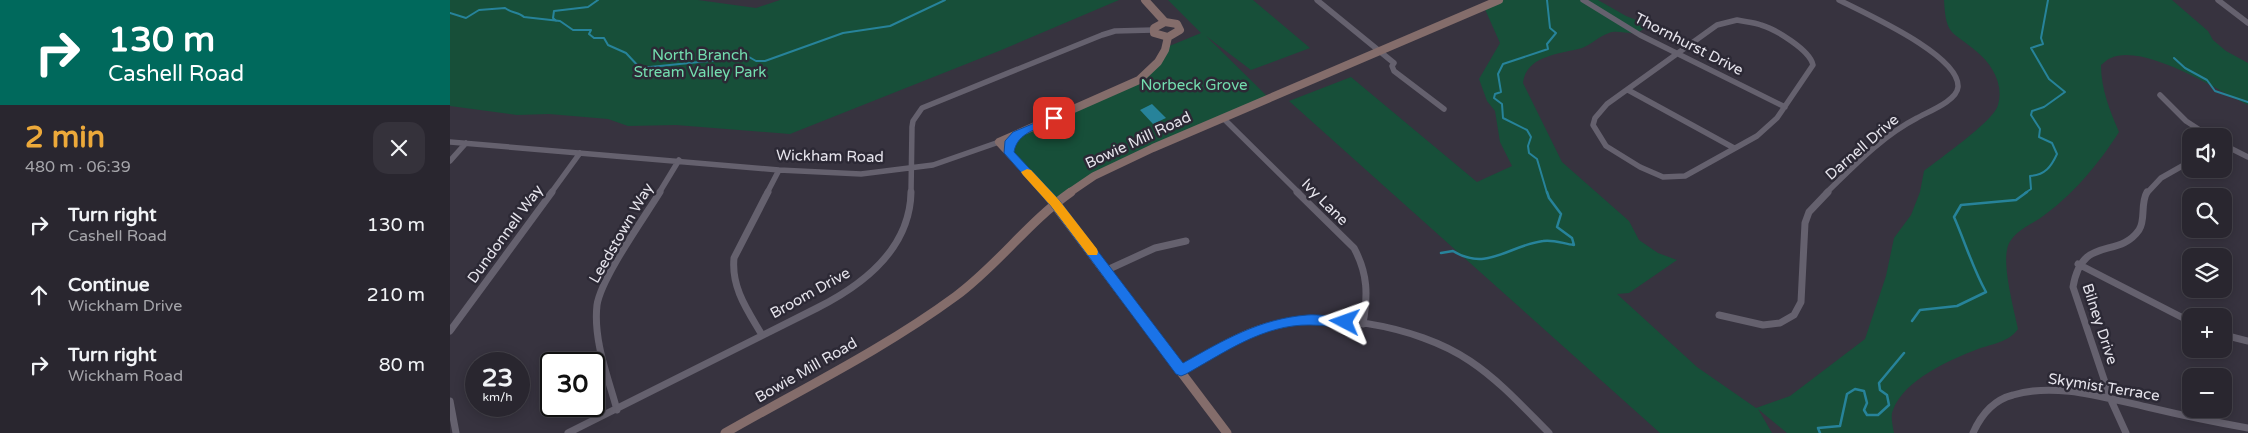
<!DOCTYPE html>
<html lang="en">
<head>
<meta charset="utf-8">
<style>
	:root { --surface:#29262f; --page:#35323b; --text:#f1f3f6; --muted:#a5a5aa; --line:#45434b; --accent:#eca93a }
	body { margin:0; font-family:"Varela Round",sans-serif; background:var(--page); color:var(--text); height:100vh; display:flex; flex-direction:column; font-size:19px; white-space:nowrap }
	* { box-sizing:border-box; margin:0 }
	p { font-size:16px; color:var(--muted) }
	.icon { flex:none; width:28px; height:28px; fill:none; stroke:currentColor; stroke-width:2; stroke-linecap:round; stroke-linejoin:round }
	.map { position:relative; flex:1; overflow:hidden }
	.sheet { display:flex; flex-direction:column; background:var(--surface); width:450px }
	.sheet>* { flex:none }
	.guide { background:#00695c; color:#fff; overflow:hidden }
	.tools { position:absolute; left:1732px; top:128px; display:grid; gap:10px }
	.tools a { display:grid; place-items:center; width:50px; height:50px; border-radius:10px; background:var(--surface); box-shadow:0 2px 12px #0003,0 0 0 1px var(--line); font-size:25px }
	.speed { position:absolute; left:15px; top:352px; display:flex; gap:10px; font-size:25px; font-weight:700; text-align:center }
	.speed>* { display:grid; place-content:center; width:65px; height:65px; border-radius:50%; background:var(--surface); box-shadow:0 2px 12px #0003,0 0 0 1px var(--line); line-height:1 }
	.speed small { font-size:12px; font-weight:400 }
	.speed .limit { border:2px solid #111; border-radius:8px; background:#fff; color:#111 }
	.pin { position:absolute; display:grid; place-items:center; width:42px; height:42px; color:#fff; margin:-21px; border-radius:10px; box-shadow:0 2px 8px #0006 }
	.me { position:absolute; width:55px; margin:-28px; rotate:274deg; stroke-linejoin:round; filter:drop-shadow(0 0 4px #0008) }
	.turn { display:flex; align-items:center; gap:18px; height:105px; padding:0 25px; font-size:22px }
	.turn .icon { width:65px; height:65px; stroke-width:2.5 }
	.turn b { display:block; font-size:35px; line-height:42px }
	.round { display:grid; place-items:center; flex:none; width:52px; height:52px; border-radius:15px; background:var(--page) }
	.head { display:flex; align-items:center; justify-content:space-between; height:85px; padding:0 25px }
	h1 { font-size:30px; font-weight:800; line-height:38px; color:var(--accent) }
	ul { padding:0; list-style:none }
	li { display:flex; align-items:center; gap:15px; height:70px; padding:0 25px }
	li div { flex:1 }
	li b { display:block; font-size:19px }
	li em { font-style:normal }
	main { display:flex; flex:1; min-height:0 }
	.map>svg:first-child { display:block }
	.green { fill:#174f39 }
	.water { fill:#27839a }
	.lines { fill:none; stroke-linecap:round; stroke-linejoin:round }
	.stream-far1 { stroke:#27839a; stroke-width:2 }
	.stream { stroke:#27839a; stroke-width:2.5 }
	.street-far1 { stroke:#65616e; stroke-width:5.5 }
	.street { stroke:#65616e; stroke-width:7 }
	.secondary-far1 { stroke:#846d6b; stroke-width:8 }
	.secondary { stroke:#846d6b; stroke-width:9 }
	.route { fill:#1a73e8; stroke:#114b97 }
	.slow { fill:#f59e0b }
	.labels { text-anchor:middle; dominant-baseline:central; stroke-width:5; stroke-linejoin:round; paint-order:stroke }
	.street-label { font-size:15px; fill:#e6e4ec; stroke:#2c2935 }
	.park-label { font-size:15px; fill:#73ddaf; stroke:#2c2935 }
</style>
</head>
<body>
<main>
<section class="sheet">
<div class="guide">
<div class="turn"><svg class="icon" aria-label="right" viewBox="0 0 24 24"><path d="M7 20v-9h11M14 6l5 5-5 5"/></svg><div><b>130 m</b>Cashell Road</div></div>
</div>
<div class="head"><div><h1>2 min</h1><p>480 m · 06:39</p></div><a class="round"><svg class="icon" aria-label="close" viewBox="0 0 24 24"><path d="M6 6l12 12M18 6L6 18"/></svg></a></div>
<ul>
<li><svg class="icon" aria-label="right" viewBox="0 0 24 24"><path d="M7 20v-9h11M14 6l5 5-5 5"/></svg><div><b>Turn right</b><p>Cashell Road</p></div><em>130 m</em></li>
<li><svg class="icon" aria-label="ahead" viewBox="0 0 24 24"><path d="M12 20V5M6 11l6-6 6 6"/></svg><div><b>Continue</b><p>Wickham Drive</p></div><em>210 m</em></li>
<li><svg class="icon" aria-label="right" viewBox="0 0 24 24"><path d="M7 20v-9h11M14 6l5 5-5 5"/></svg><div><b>Turn right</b><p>Wickham Road</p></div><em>80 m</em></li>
</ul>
</section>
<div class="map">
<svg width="1798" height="433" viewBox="0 0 1798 433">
	<rect width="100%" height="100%" fill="#37333f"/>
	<!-- green -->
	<path class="green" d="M 0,0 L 248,0 L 306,8 L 330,0 L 669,0 L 549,51 L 340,134 L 226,125 L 178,126 L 158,119 L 99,114 L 67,115 L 0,106 Z
		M 718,0 L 803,0 L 860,48 L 801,70 L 756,36 L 820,99 L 663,166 L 605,203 L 549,142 L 689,80 L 717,47 L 751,33 Z
		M 1049,0 L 1148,0 L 1176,16 L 1199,25 C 1195,28 1190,32 1186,33 C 1177,34 1167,30 1159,33 C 1149,36 1141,45 1132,48 C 1111,54 1076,55 1073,83 L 1112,162 L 1179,221 L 1189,240 L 1208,253 L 1227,260 L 1179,293 L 1167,294 L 1247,367 L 1306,408 L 1340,396 L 1415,339 L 1436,276 L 1444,238 L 1461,215 L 1470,192 L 1474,171 C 1489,159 1544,121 1548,105 C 1554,84 1542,64 1526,51 C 1501,30 1496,36 1494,0 L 1722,0 L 1758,31 L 1763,40 L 1776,51 L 1798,63 L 1798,105 C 1767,90 1694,43 1661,58 C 1657,59 1654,63 1651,65 C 1651,89 1660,111 1669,132 C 1648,165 1621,197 1589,219 C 1576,227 1560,234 1557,250 C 1553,269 1564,310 1568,329 C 1559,342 1542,344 1528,349 C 1499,360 1454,380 1443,410 C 1440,416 1443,427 1444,433 L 1337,433 L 1308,409 L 1322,433 L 1210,433 L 839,101 L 901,77 L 1027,182 L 1062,166 L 1050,142 L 1045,111 L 1037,101 L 1029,79 L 1050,43 L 1034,7 Z"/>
	<!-- water -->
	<path class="water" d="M 702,104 L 716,118 L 703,124 L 690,110 Z"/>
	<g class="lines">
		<!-- stream-far1 -->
		<path class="stream-far1" d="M 1097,0 L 1100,28 L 1106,33 L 1097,44 L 1098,49 L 1053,64 L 1048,74 L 1051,92 L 1045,94 L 1044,98 L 1052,104 L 1053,118 L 1077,130 L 1081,137 L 1078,146 L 1079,153 L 1087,159 L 1097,193
			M 0,13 L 16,18 L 29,10 L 55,8 C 61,13 69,12 74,17 L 110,21 L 123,30 L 141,30 L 139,34 L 144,38 L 154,38 L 158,45 L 176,53 L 190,68 L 299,57 L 306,61 L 315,61 L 393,33 L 440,26 L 495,0
			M 106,21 L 103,18 L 104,11 L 138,7 L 148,0
			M 1724,58 L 1735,68 L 1757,80 L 1765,91 L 1798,102
			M 1575,193 L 1581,189 L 1580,176 C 1595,175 1601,167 1607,154 L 1602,143 L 1589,137 L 1590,129 L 1581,115 L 1582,111 L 1594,107 L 1615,92 L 1599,79 L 1581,48 L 1593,44 L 1591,38 L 1598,0"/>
		<!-- stream -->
		<path class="stream" d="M 991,253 L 1003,251 C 1037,272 1060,245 1093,241 C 1103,239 1114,244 1124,245 L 1122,238 L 1107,227 L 1111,214 L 1099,198 L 1097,192
			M 1462,321 L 1470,310 L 1507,306 L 1536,292 C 1523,269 1515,242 1504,217 L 1511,205 L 1566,200 L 1577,192
			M 1370,433 L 1368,428 L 1390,426 L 1397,394 L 1405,389 L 1414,391 L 1417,403 L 1414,410 L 1417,415 L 1428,415 L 1439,405 L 1437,395 L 1430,390 L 1429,383 L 1454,353"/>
		<!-- street-far1 -->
		<path class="street-far1" d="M 867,0 L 944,63 L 942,66 L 944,71 L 994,109
			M 1133,0 L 1190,35 L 1335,107
			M 1768,0 L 1798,23
			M 1287,20 C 1295,22 1303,22 1311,25 C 1325,29 1360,50 1363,65 L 1327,118 L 1307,136 L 1235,176 L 1213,177 L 1190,167 L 1156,146 L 1143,125 L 1145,118 L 1157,104 L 1267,25 Z
			M 1178,90 L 1284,148
			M 1710,95 L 1736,121 L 1759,136
			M 773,118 L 849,193
			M 0,142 L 329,170 L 411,174 L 483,165 L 549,142
			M 1774,145 L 1798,157
			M 0,161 L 16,143
			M 101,193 L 130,153
			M 209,193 L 229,160
			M 317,193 L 329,170
			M 461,193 L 462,127 L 463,121 L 472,108 L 652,35 L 665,31 L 703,30
			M 1376,193 C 1404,166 1432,136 1467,118 C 1477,112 1507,101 1508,87 C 1510,55 1414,13 1389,0
			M 1697,193 L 1711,178 L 1741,161"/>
		<!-- street -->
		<path class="street" d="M 847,192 L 904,248 C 918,274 918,295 913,324
			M 1628,264 L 1741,322
			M 657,270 L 705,248 L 736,241
			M 1269,315 L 1313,325 L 1330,323 L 1344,315 L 1351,302 L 1355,223 L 1359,212 L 1378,192
			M 0,331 L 102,192
			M 312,335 C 298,311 281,288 284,258 L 318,192
			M 1774,335 L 1798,341
			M 731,370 C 756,356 781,338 808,329 C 870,308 967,325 1020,361 C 1050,381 1074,408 1099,433
			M 0,401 L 6,433
			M 167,410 C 158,377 143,340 147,305 C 151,278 194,218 210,192
			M 118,433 L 367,308 C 413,285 460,249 461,192
			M 1523,433 C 1531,415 1543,400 1563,395 C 1606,382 1655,398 1697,407 C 1731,415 1764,422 1798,428
			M 1676,433 L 1661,400 L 1623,287 C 1632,234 1668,260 1689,230 C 1696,220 1690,204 1697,192"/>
		<!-- secondary-far1 -->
		<path class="secondary-far1" d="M 695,0 L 715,22
			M 715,22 L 727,24 L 730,30 L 718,37 L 704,33 L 704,28 Z
			M 596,193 L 549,142 L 689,80 L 708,62 L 715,50 L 718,37
			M 619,193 L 644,176 L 703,148 L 1049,0"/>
		<!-- secondary -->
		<path class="secondary" d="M 595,192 L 777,433
			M 275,433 C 352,389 434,349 506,296 C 548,265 578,222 621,192"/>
	</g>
	<!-- route -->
	<path class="route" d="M 604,115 L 607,116 L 607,121 C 590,128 567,132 564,152 L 609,200 L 733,363 C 774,340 809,319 857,315 C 869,314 883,317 895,318 L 900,319 L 901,322 L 900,326 L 895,327 C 884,327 872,325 860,325 C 814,324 774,353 736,374 L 731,376 L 726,374 L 601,206 L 554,153 L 555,141 L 563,132 Z"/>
	<!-- slow -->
	<path class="slow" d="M 577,169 L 581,170 L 609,200 L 647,249 L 648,252 L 647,255 L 638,255 L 601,206 L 573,175 L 571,172 Z"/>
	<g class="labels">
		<!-- street labels -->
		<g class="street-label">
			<text transform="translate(1239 44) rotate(27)">Thornhurst Drive</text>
			<text transform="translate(688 140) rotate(-25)">Bowie Mill Road</text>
			<text transform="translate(1412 147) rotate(-41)">Darnell Drive</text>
			<text transform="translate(380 156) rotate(1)">Wickham Road</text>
			<text transform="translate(875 202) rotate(45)">Ivy Lane</text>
			<text transform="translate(171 233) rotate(-60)">Leedstown Way</text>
			<text transform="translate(55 234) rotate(-54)">Dundonnell Way</text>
			<text transform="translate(360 293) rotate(-29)">Broom Drive</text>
			<text transform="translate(1650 324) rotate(72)">Bilney Drive</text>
			<text transform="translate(356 370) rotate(-30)">Bowie Mill Road</text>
			<text transform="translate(1654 387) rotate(9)">Skymist Terrace</text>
		</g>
		<!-- park labels -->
		<g class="park-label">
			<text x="250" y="55">North Branch<tspan x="250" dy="17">Stream Valley Park</tspan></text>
			<text x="744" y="85">Norbeck Grove</text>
		</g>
	</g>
</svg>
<div class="tools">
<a><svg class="icon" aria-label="sound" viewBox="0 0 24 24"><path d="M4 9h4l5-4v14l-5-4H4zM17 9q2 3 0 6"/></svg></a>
<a><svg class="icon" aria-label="search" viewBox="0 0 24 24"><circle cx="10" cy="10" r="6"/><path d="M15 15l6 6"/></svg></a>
<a><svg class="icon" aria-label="layers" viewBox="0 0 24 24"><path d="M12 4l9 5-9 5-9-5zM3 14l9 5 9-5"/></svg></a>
<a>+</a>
<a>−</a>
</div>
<div class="speed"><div>23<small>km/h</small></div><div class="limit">30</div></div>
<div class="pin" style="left:604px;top:118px;background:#d93025"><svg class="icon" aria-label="arrive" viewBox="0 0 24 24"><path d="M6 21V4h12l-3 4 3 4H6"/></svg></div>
<svg class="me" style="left:895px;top:322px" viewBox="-20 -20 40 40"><path d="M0-17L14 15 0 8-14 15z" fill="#1a73e8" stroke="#fff" stroke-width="4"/></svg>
</div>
</main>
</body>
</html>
